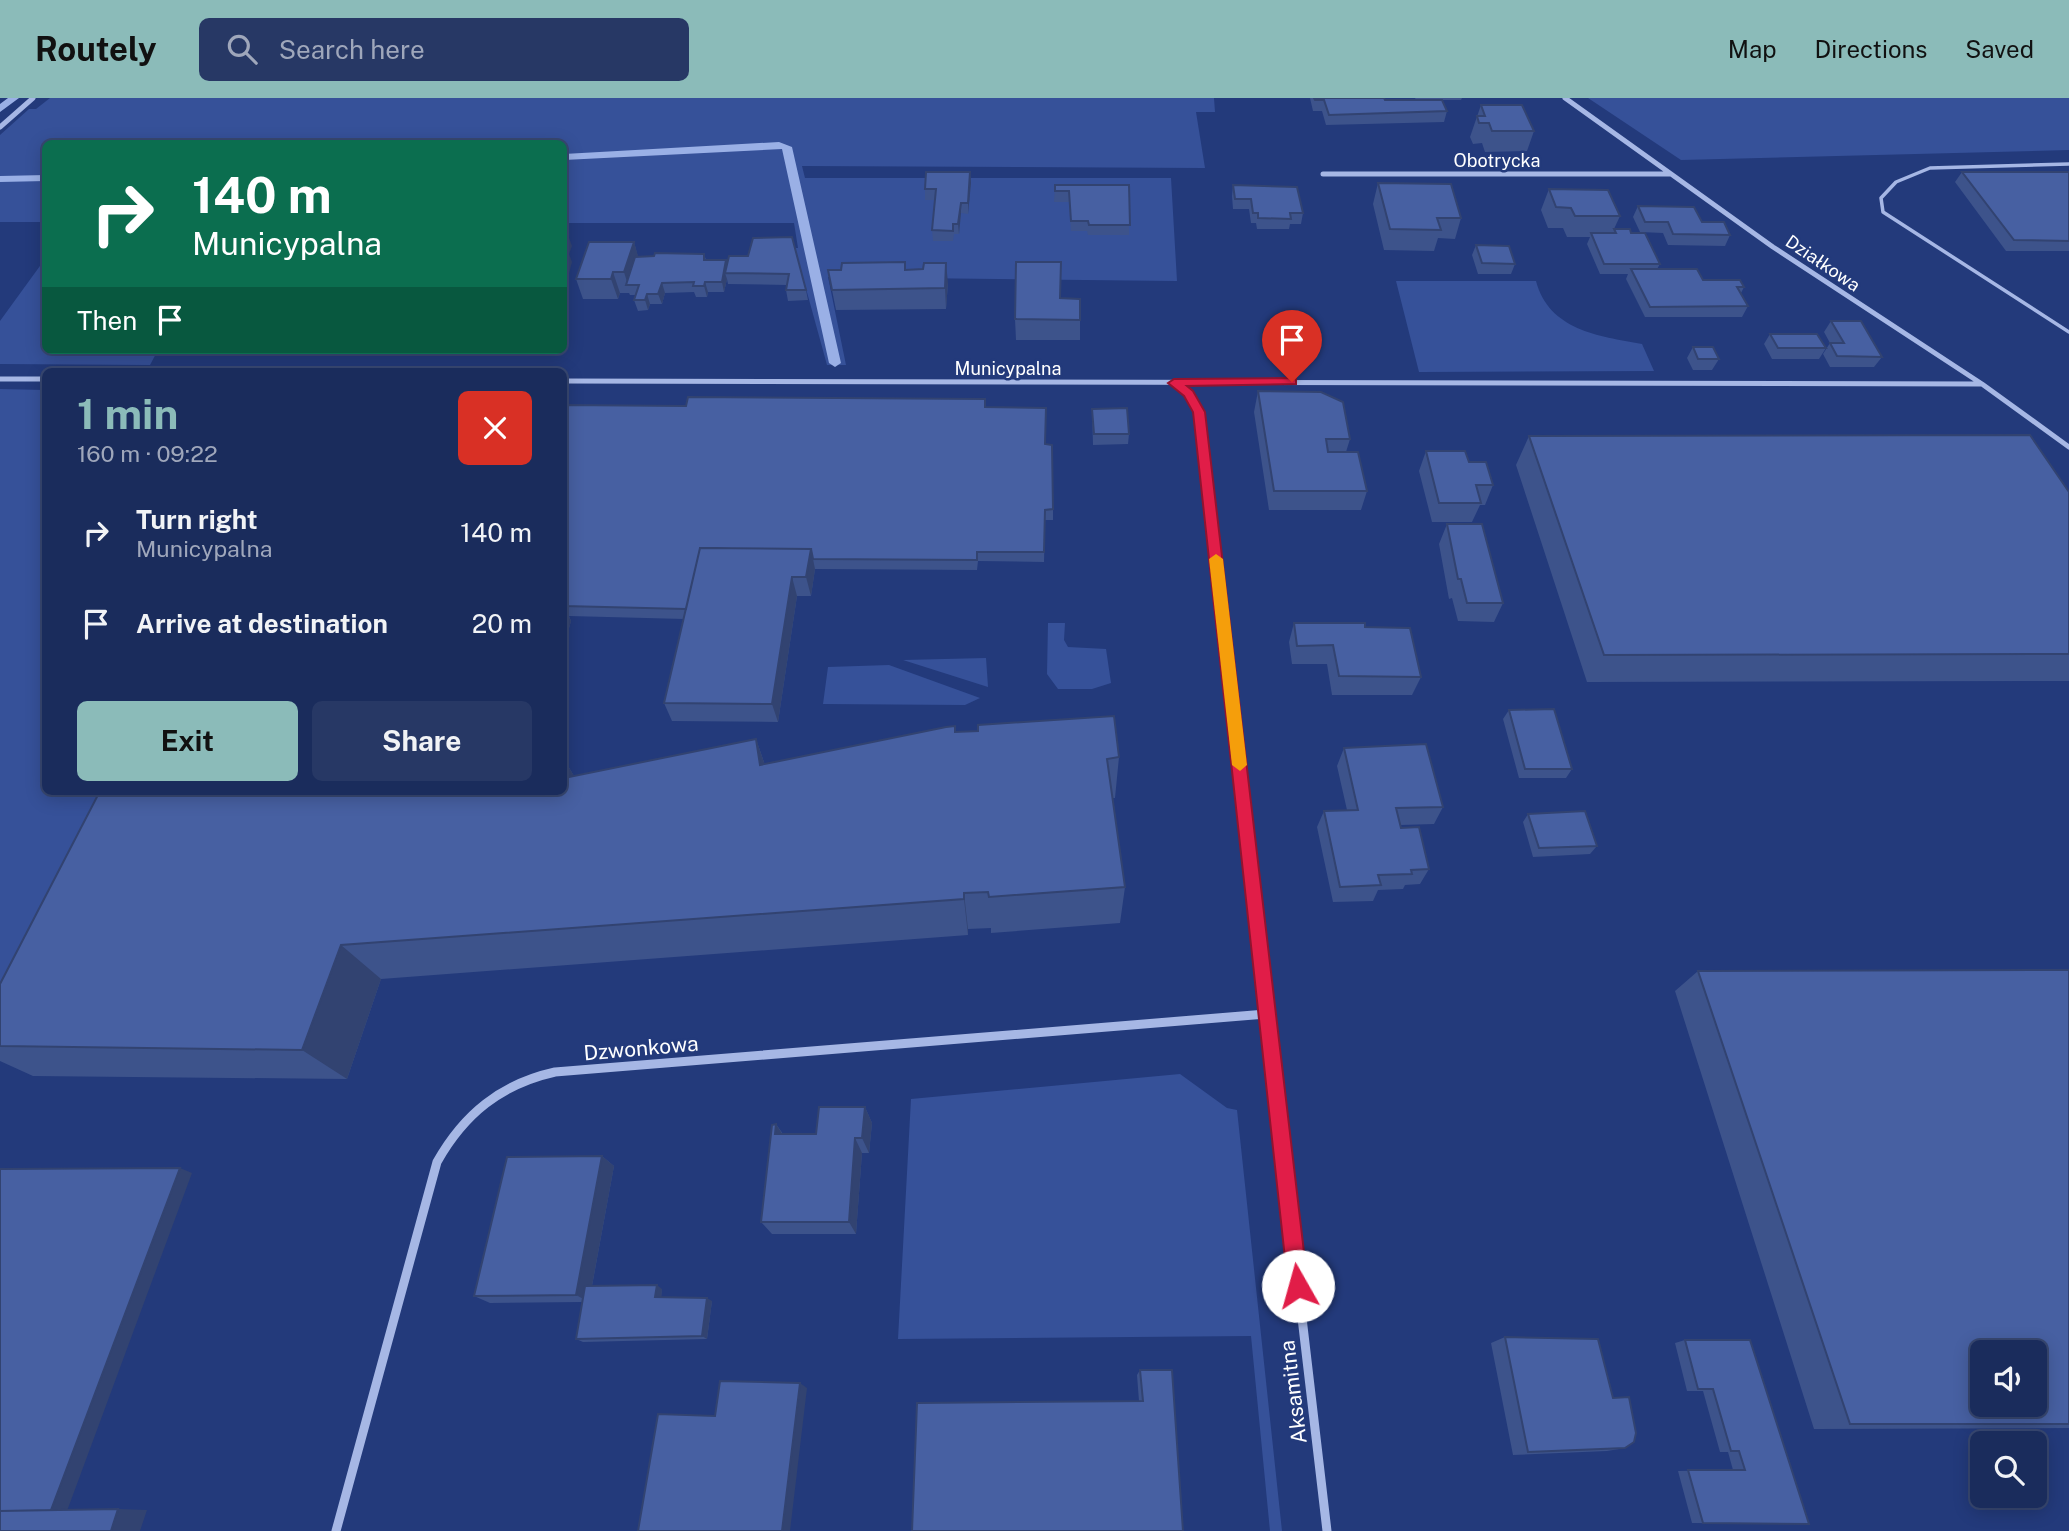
<!DOCTYPE html>
<html lang="en">
<head>
<meta charset="utf-8">
<style>
	:root { --surface:#1a2c5c; --page:#273865; --text:#f1f3f6; --muted:#9fa7bb; --line:#384872; --accent:#8bbbb9 }
	body { margin:0; font-family:"Public Sans",sans-serif; background:var(--page); color:var(--text); height:100vh; display:flex; flex-direction:column; font-size:26px; white-space:nowrap }
	* { box-sizing:border-box; margin:0 }
	p { font-size:23px; color:var(--muted) }
	.icon { flex:none; width:38px; height:38px; fill:none; stroke:currentColor; stroke-width:2; stroke-linecap:round; stroke-linejoin:round }
	.map { position:relative; flex:1; overflow:hidden }
	.details { position:absolute; left:42px; top:270px; width:525px; height:427px; display:flex; flex-direction:column; background:var(--surface); border-radius:10px; box-shadow:0 4px 18px #0003,0 0 0 2px var(--line) }
	.details>* { flex:none }
	.top-card { position:absolute; left:42px; top:42px; width:525px; height:214px; border-radius:10px; box-shadow:0 4px 18px #0003,0 0 0 2px var(--line); background:#0b6e4f; color:#fff; overflow:hidden }
	.tools { position:absolute; left:1970px; top:1242px; display:grid; gap:14px }
	.tools a { display:grid; place-items:center; width:77px; height:77px; border-radius:10px; background:var(--surface); box-shadow:0 4px 18px #0003,0 0 0 2px var(--line); font-size:35px }
	.pin { position:absolute; display:grid; place-items:center; width:60px; height:60px; color:#fff; margin:-72px -30px; border-radius:50% 50% 50% 0; rotate:-45deg; box-shadow:0 0 7px #0007 }
	.pin .icon { rotate:45deg }
	.me { position:absolute; width:77px; margin:-38px; rotate:353deg; stroke-linejoin:round; filter:drop-shadow(0 0 5px #0008) }
	.turn { display:flex; align-items:center; gap:24px; height:147px; padding:0 35px; font-size:32px }
	.turn .icon { width:91px; height:91px; stroke-width:2.5 }
	.turn b { display:block; font-size:49px; line-height:60px }
	.then { display:flex; align-items:center; height:66px; padding:0 35px; background:#0003; gap:14px; font-size:26px }
	.round { display:grid; place-items:center; flex:none; width:74px; height:74px; border-radius:10px; background:var(--page) }
	.summary { display:flex; align-items:center; justify-content:space-between; height:119px; padding:0 35px }
	h1 { font-size:42px; font-weight:700; line-height:52px; color:var(--accent) }
	.action { display:flex; gap:14px; margin-top:auto; padding:14px 35px }
	.action a { flex:1; height:80px; border-radius:10px; background:var(--accent); color:#111; font-size:28px; font-weight:700; line-height:80px; text-align:center }
	.action a+a { background:var(--page); color:var(--text) }
	ul { padding:0; list-style:none }
	li { display:flex; align-items:center; gap:21px; height:91px; padding:0 35px }
	li div { flex:1 }
	li b { display:block; font-size:26px }
	li em { font-style:normal }
	header { display:flex; align-items:center; gap:42px; box-sizing:border-box; height:98px; padding:0 35px; background:var(--accent); color:#111 }
	header strong { font-size:33px }
	nav { display:flex; gap:38px; margin-inline-start:auto; font-size:24px }
	.search { width:490px; height:63px; background:var(--page); display:flex; align-items:center; gap:18px; box-sizing:border-box; padding:0 24px; border-radius:10px; color:var(--muted); font-size:26px }
	.map>svg:first-child { display:block }
	.green { fill:#365199 }
	.lines { fill:none; stroke-linecap:round; stroke-linejoin:round }
	.stream { fill:#9ab0e6; fill-rule:evenodd }
	.service { stroke:#a6b7e5; stroke-width:3.5 }
	.minor-far2 { stroke:#a6b7e5; stroke-width:5 }
	.minor-far1 { stroke:#a6b7e5; stroke-width:6 }
	.minor { stroke:#a6b7e5; stroke-width:9 }
	.wall { fill:#3d538b }
	.shaded-wall { fill:#324371 }
	.building { fill:#4760a2; stroke:#324371; stroke-width:2; fill-rule:evenodd }
	.route { fill:#e11d48; stroke:#92132f; stroke-width:2 }
	.slow { fill:#f59e0b }
	.labels { text-anchor:middle; dominant-baseline:central; stroke-width:5; stroke-linejoin:round; paint-order:stroke }
	.far-street-label { font-size:18px; fill:#fff; stroke:#233a7b }
	.street-label { font-size:21px; fill:#fff; stroke:#233a7b }
</style>
</head>
<body>
<header>
<strong>Routely</strong>
<div class="search"><svg class="icon" aria-label="search" viewBox="0 0 24 24"><circle cx="10" cy="10" r="6"/><path d="M15 15l6 6"/></svg>Search here</div>
<nav><a>Map</a><a>Directions</a><a>Saved</a></nav>
</header>
<div class="map">
<svg width="2069" height="1433" viewBox="0 0 2069 1433">
	<rect width="100%" height="100%" fill="#233a7b"/>
	<!-- green -->
	<path class="green" d="M 50,0 L 1214,0 L 1215,14 L 1196,14 L 1205,70 L 802,68 L 805,80 L 1171,80 L 1177,183 L 828,179 L 846,267 L 827,267 L 805,187 L 802,186 L 794,150 L 798,150 L 794,125 L 564,125 L 564,46 L 46,46 L 45,124 L 0,124 L 0,37 L 29,11 L 36,11 Z
		M 1588,0 L 2069,0 L 2069,52 L 1681,62 Z
		M 45,161 L 46,252 L 158,252 L 150,267 L 0,266 L 0,223 Z
		M 1396,183 L 1536,183 C 1549,232 1598,238 1642,246 L 1654,273 L 1419,274 Z
		M 0,291 L 45,292 L 46,693 L 114,693 L 0,921 Z
		M 1048,525 L 1065,525 L 1064,542 L 1068,549 L 1106,551 L 1111,585 L 1092,591 L 1058,591 L 1047,576 Z
		M 986,560 L 988,589 L 903,562 Z
		M 889,567 L 980,600 L 965,607 L 823,606 L 828,569 Z
		M 1180,976 L 1227,1010 L 1237,1012 L 1282,1433 L 1270,1433 L 1251,1238 L 898,1241 L 911,1001 Z"/>
	<g class="lines">
		<!-- stream -->
		<path class="stream" d="M 8,0 L 19,0 L 0,14 L 0,6 Z
			M 779,44 L 792,49 L 841,265 L 835,269 L 829,265 L 782,51 L 564,62 L 564,56 Z
			M 46,77 L 46,83 L 0,84 L 0,78 Z"/>
		<!-- service -->
		<path class="service" d="M 2069,66 L 1930,70 L 1896,84 L 1881,100 L 1883,114 L 2069,234"/>
		<!-- minor-far2 -->
		<path class="minor-far2" d="M 1565,0 L 1773,149 L 1982,286 L 2069,349
			M 0,29 L 33,0
			M 1323,76 L 1670,76
			M 0,281 L 46,281
			M 564,283 L 1982,286
			M 1175,285 C 1201,307 1200,323 1203,355"/>
		<!-- minor-far1 -->
		<path class="minor-far1" d="M 1203,353 L 1255,821"/>
		<!-- minor -->
		<path class="minor" d="M 1255,819 L 1327,1433
			M 336,1433 L 437,1064 C 464,1016 501,986 555,974 L 1266,916"/>
	</g>
	<!-- wall -->
	<path class="wall" d="M 1310,0 L 1384,0 L 1385,2 L 1416,2 L 1415,0 L 1462,0 L 1461,2 L 1429,2 L 1447,13 L 1444,24 L 1326,27 L 1322,13 L 1313,13 Z
		M 1481,7 L 1534,33 L 1527,53 L 1485,54 L 1482,45 L 1473,46 L 1470,39 Z
		M 970,74 L 971,85 L 968,116 L 961,115 L 959,136 L 954,136 L 953,143 L 933,143 L 932,132 L 935,102 L 925,102 L 925,91 Z
		M 1962,74 L 2069,74 L 2069,153 L 2006,153 L 1955,84 Z
		M 1378,85 L 1461,120 L 1455,141 L 1438,140 L 1434,153 L 1384,152 L 1373,106 Z
		M 1055,87 L 1129,87 L 1129,137 L 1088,137 L 1087,133 L 1071,133 L 1069,104 L 1054,104 Z
		M 1233,87 L 1303,115 L 1301,126 L 1290,126 L 1289,131 L 1257,131 L 1256,125 L 1251,125 L 1249,111 L 1233,111 L 1232,98 Z
		M 1549,91 L 1620,118 L 1614,131 L 1631,135 L 1660,166 L 1657,171 L 1703,182 L 1744,189 L 1741,195 L 1748,208 L 1742,219 L 1645,219 L 1626,181 L 1628,176 L 1600,176 L 1587,146 L 1590,139 L 1567,139 L 1563,130 L 1548,130 L 1541,112 Z
		M 1638,108 L 1702,124 L 1730,137 L 1725,148 L 1668,147 L 1663,135 L 1640,134 L 1633,119 Z
		M 753,140 L 806,192 L 808,202 L 788,203 L 786,192 L 787,187 L 728,186 L 727,181 L 724,194 L 708,194 L 707,199 L 696,199 L 694,194 L 665,195 L 662,206 L 650,206 L 648,212 L 638,213 L 634,202 L 636,197 L 630,197 L 629,195 L 620,195 L 618,201 L 583,201 L 576,181 L 634,144 L 638,159 L 704,156 L 706,162 L 727,167 L 748,158 Z
		M 1476,147 L 1515,166 L 1511,176 L 1478,176 L 1472,157 Z
		M 905,164 L 906,172 L 948,185 L 946,211 L 836,212 L 828,172 L 841,172 Z
		M 1060,200 L 1080,222 L 1080,242 L 1016,242 L 1015,221 Z
		M 1831,223 L 1882,259 L 1874,269 L 1830,269 L 1823,256 L 1830,245 L 1824,234 Z
		M 1770,236 L 1826,250 L 1819,261 L 1772,261 L 1764,246 Z
		M 1693,249 L 1719,261 L 1712,272 L 1693,272 L 1687,260 Z
		M 1258,293 L 1350,341 L 1346,354 L 1367,393 L 1361,412 L 1269,412 L 1254,314 Z
		M 564,307 L 985,309 L 1045,346 L 1053,411 L 1053,422 L 1045,422 L 1044,464 L 978,463 L 977,472 L 815,471 L 811,498 L 797,498 L 778,624 L 672,623 L 664,605 L 684,521 L 569,518 L 571,523 L 564,548 Z
		M 1092,311 L 1129,336 L 1128,346 L 1093,347 Z
		M 1529,338 L 2069,394 L 2069,583 L 1587,584 L 1516,367 Z
		M 1426,353 L 1469,364 L 1493,387 L 1485,407 L 1480,407 L 1472,424 L 1432,424 L 1419,373 Z
		M 1447,426 L 1503,505 L 1494,524 L 1458,523 L 1452,500 L 1449,501 L 1439,446 Z
		M 1294,525 L 1365,529 L 1421,579 L 1412,597 L 1332,597 L 1327,566 L 1292,566 L 1289,544 Z
		M 1509,612 L 1572,671 L 1566,680 L 1519,680 L 1503,621 Z
		M 955,634 L 1119,659 L 1115,700 L 1113,700 L 1125,789 L 1120,825 L 991,835 L 991,830 L 968,831 L 968,837 L 381,881 L 347,981 L 33,978 L 0,963 L 0,886 L 564,693 L 564,661 L 574,678 L 756,641 L 765,667 Z
		M 1344,650 L 1443,709 L 1434,726 L 1401,727 L 1401,730 L 1429,771 L 1420,786 L 1405,787 L 1403,791 L 1378,792 L 1373,803 L 1333,804 L 1317,729 L 1324,713 L 1347,712 L 1337,668 Z
		M 1528,716 L 1597,748 L 1590,756 L 1533,759 L 1523,724 Z
		M 2069,872 L 2069,1330 L 1814,1331 L 1675,893 L 1698,873 Z
		M 865,1009 L 872,1025 L 869,1055 L 862,1055 L 856,1136 L 772,1136 L 761,1124 L 776,1026 L 783,1036 L 816,1036 Z
		M 602,1058 L 614,1068 L 592,1188 L 662,1191 L 661,1199 L 712,1203 L 707,1241 L 583,1244 L 576,1241 L 582,1204 L 490,1205 L 474,1198 Z
		M 1505,1239 L 1625,1350 L 1607,1353 L 1513,1357 L 1491,1245 Z
		M 1685,1242 L 1809,1426 L 1692,1425 L 1678,1373 L 1733,1372 L 1728,1354 L 1720,1354 L 1703,1293 L 1687,1293 L 1675,1245 Z
		M 1140,1272 L 1183,1433 L 1139,1303 L 1137,1277 Z"/>
	<!-- shaded-wall -->
	<path class="shaded-wall" d="M 970,74 L 971,85 L 968,116 L 968,105 Z
		M 961,105 L 961,115 L 959,136 L 958,126 Z
		M 568,137 L 572,148 L 569,156 L 572,164 L 564,194 L 564,147 Z
		M 634,144 L 640,165 L 628,187 L 624,174 Z
		M 726,162 L 728,172 L 725,175 L 727,181 L 724,194 L 722,184 Z
		M 946,165 L 948,185 L 946,211 L 945,190 Z
		M 613,174 L 620,195 L 618,201 L 611,181 Z
		M 705,184 L 708,194 L 707,199 L 704,188 Z
		M 662,185 L 665,195 L 662,206 L 658,196 Z
		M 647,196 L 650,206 L 648,212 L 645,202 Z
		M 811,451 L 815,471 L 811,498 L 806,479 Z
		M 792,479 L 797,498 L 778,624 L 772,606 Z
		M 564,513 L 566,513 L 571,523 L 564,548 Z
		M 756,641 L 770,682 L 760,667 Z
		M 564,661 L 584,695 L 564,686 Z
		M 964,795 L 968,831 L 968,837 L 964,801 Z
		M 341,847 L 381,881 L 347,981 L 302,952 Z
		M 865,1009 L 872,1025 L 869,1055 L 862,1040 Z
		M 776,1026 L 786,1042 L 775,1036 Z
		M 855,1040 L 862,1055 L 856,1136 L 849,1124 Z
		M 602,1058 L 614,1068 L 589,1204 L 576,1197 Z
		M 180,1070 L 192,1075 L 67,1413 L 51,1413 Z
		M 657,1187 L 662,1191 L 661,1203 L 655,1199 Z
		M 707,1200 L 712,1203 L 707,1241 L 702,1238 Z
		M 800,1285 L 807,1290 L 790,1433 L 782,1433 Z
		M 118,1411 L 147,1412 L 140,1433 L 111,1433 Z"/>
	<!-- building -->
	<path class="building" d="M 1314,0 L 1384,0 L 1385,2 L 1442,2 L 1447,13 L 1329,17 L 1324,2 L 1315,2 Z
		M 1481,7 L 1522,7 L 1534,33 L 1492,33 L 1489,25 L 1479,25 L 1477,18 L 1485,18 Z
		M 926,74 L 970,74 L 968,105 L 961,105 L 958,126 L 953,126 L 953,133 L 932,132 L 936,91 L 925,91 Z
		M 1962,74 L 2069,74 L 2069,143 L 2014,142 Z
		M 1378,85 L 1451,86 L 1461,120 L 1437,120 L 1441,132 L 1390,131 Z
		M 1055,87 L 1129,87 L 1130,127 L 1089,127 L 1088,123 L 1071,123 L 1069,93 L 1055,93 Z
		M 1233,87 L 1297,89 L 1303,115 L 1290,115 L 1291,121 L 1258,120 L 1258,115 L 1253,115 L 1251,101 L 1235,101 Z
		M 1549,91 L 1608,92 L 1620,118 L 1575,118 L 1571,110 L 1556,109 Z
		M 1638,108 L 1694,109 L 1702,124 L 1724,124 L 1730,137 L 1673,136 L 1668,124 L 1645,124 Z
		M 1614,131 L 1630,131 L 1631,135 L 1645,135 L 1660,166 L 1604,166 L 1591,135 L 1616,135 Z
		M 564,137 L 568,137 L 565,146 L 564,144 Z
		M 792,139 L 806,192 L 786,192 L 789,176 L 725,175 L 729,158 L 748,158 L 753,140 Z
		M 589,144 L 634,144 L 624,174 L 613,174 L 611,181 L 576,181 Z
		M 1476,147 L 1509,148 L 1515,166 L 1482,165 Z
		M 655,155 L 704,156 L 704,162 L 726,162 L 722,184 L 705,184 L 704,188 L 693,188 L 694,184 L 662,185 L 658,196 L 647,196 L 645,202 L 634,202 L 639,187 L 626,187 L 635,159 L 654,158 Z
		M 905,164 L 905,172 L 923,171 L 924,165 L 946,165 L 945,190 L 832,192 L 828,172 L 841,172 L 842,165 Z
		M 1016,164 L 1061,164 L 1060,200 L 1080,201 L 1080,222 L 1015,221 Z
		M 1631,171 L 1697,171 L 1703,182 L 1740,182 L 1744,189 L 1737,189 L 1748,208 L 1650,209 Z
		M 1831,223 L 1861,223 L 1882,259 L 1837,258 L 1830,245 L 1844,245 Z
		M 1770,236 L 1817,236 L 1826,250 L 1778,250 Z
		M 1693,249 L 1713,249 L 1719,261 L 1698,261 Z
		M 1258,293 L 1321,294 L 1343,304 L 1350,341 L 1326,341 L 1328,354 L 1358,354 L 1367,393 L 1274,393 Z
		M 688,299 L 985,301 L 985,309 L 1046,310 L 1045,346 L 1052,347 L 1053,411 L 1045,412 L 1044,454 L 977,454 L 977,462 L 813,461 L 811,451 L 700,450 L 686,511 L 564,508 L 564,307 L 686,308 Z
		M 1127,310 L 1129,336 L 1094,336 L 1092,311 Z
		M 2030,337 L 2069,394 L 2069,556 L 1604,557 L 1529,338 Z
		M 1426,353 L 1465,353 L 1469,364 L 1486,364 L 1493,387 L 1476,387 L 1481,405 L 1439,405 Z
		M 1447,426 L 1482,426 L 1503,505 L 1467,505 L 1461,481 L 1458,481 Z
		M 700,450 L 811,451 L 806,479 L 792,479 L 772,606 L 664,605 Z
		M 1294,525 L 1365,525 L 1365,529 L 1410,530 L 1421,579 L 1339,578 L 1333,547 L 1297,548 Z
		M 1554,611 L 1572,671 L 1525,671 L 1509,612 Z
		M 1114,618 L 1119,659 L 1107,661 L 1125,789 L 989,799 L 988,794 L 964,795 L 964,801 L 341,847 L 302,952 L 0,948 L 0,886 L 100,693 L 564,693 L 564,680 L 756,641 L 760,667 L 946,629 L 955,628 L 955,634 L 978,633 L 978,627 Z
		M 1426,646 L 1443,709 L 1396,710 L 1401,730 L 1419,729 L 1429,771 L 1411,772 L 1412,776 L 1378,777 L 1381,787 L 1340,789 L 1324,713 L 1358,712 L 1344,650 Z
		M 1585,713 L 1597,748 L 1539,750 L 1528,716 Z
		M 2069,872 L 2069,1326 L 1850,1326 L 1698,873 ZM 1983,1255 L 2035,1255 L 2035,1307 L 1983,1307 Z
		M 819,1009 L 865,1009 L 862,1040 L 855,1040 L 849,1124 L 761,1124 L 772,1027 L 776,1026 L 775,1036 L 816,1036 Z
		M 602,1058 L 576,1197 L 474,1198 L 507,1059 Z
		M 180,1070 L 51,1412 L 0,1413 L 0,1071 Z
		M 657,1187 L 655,1199 L 707,1200 L 702,1238 L 576,1241 L 585,1188 Z
		M 1505,1239 L 1598,1241 L 1613,1300 L 1629,1299 L 1636,1335 L 1634,1344 L 1625,1350 L 1528,1354 Z
		M 1685,1242 L 1750,1242 L 1809,1426 L 1703,1425 L 1688,1372 L 1745,1372 L 1739,1353 L 1731,1353 L 1713,1291 L 1698,1291 Z
		M 1140,1272 L 1172,1272 L 1183,1433 L 912,1433 L 917,1305 L 1143,1303 Z
		M 720,1283 L 800,1285 L 782,1433 L 638,1433 L 658,1316 L 715,1318 Z
		M 118,1411 L 111,1433 L 0,1433 L 0,1413 Z"/>
	<!-- route -->
	<path class="route" d="M 1292,280 L 1296,281 L 1296,286 L 1187,288 L 1193,293 L 1205,314 L 1308,1188 L 1305,1195 L 1298,1198 L 1291,1195 L 1288,1188 L 1193,314 L 1184,298 L 1168,285 L 1174,281 Z"/>
	<!-- slow -->
	<path class="slow" d="M 1216,456 L 1223,461 L 1247,667 L 1240,673 L 1232,667 L 1209,461 Z"/>
	<g class="labels">
		<!-- far-street labels -->
		<g class="far-street-label">
			<text x="1497" y="62">Obotrycka</text>
			<text transform="translate(1823 165) rotate(34)">Działkowa</text>
			<text x="1008" y="270">Municypalna</text>
		</g>
		<!-- street labels -->
		<g class="street-label">
			<text transform="translate(641 950) rotate(-5)">Dzwonkowa</text>
			<text transform="translate(1293 1294) rotate(-97)">Aksamitna</text>
		</g>
	</g>
</svg>
<div class="tools">
<a><svg class="icon" aria-label="sound" viewBox="0 0 24 24"><path d="M4 9h4l5-4v14l-5-4H4zM17 9q2 3 0 6"/></svg></a>
<a><svg class="icon" aria-label="search" viewBox="0 0 24 24"><circle cx="10" cy="10" r="6"/><path d="M15 15l6 6"/></svg></a>
</div>
<div class="pin" style="left:1292px;top:284px;background:#d93025"><svg class="icon" aria-label="arrive" viewBox="0 0 24 24"><path d="M6 21V4h12l-3 4 3 4H6"/></svg></div>
<svg class="me" style="left:1298px;top:1188px" viewBox="-20 -20 40 40"><circle r="19" fill="#fff"/><path d="M0-13L10 11 0 6-10 11z" fill="#e11d48"/></svg>
<div class="top-card">
<div class="turn"><svg class="icon" aria-label="right" viewBox="0 0 24 24"><path d="M7 20v-9h11M14 6l5 5-5 5"/></svg><div><b>140 m</b>Municypalna</div></div>
<div class="then">Then<svg class="icon" aria-label="arrive" viewBox="0 0 24 24"><path d="M6 21V4h12l-3 4 3 4H6"/></svg></div>
</div>
<section class="details">
<div class="summary"><div><h1>1 min</h1><p>160 m · 09:22</p></div><a class="round" style="background:#d93025;color:#fff"><svg class="icon" aria-label="close" viewBox="0 0 24 24"><path d="M6 6l12 12M18 6L6 18"/></svg></a></div>
<ul>
<li><svg class="icon" aria-label="right" viewBox="0 0 24 24"><path d="M7 20v-9h11M14 6l5 5-5 5"/></svg><div><b>Turn right</b><p>Municypalna</p></div><em>140 m</em></li>
<li><svg class="icon" aria-label="arrive" viewBox="0 0 24 24"><path d="M6 21V4h12l-3 4 3 4H6"/></svg><div><b>Arrive at destination</b></div><em>20 m</em></li>
</ul>
<div class="action"><a>Exit</a><a>Share</a></div>
</section>
</div>
</body>
</html>
